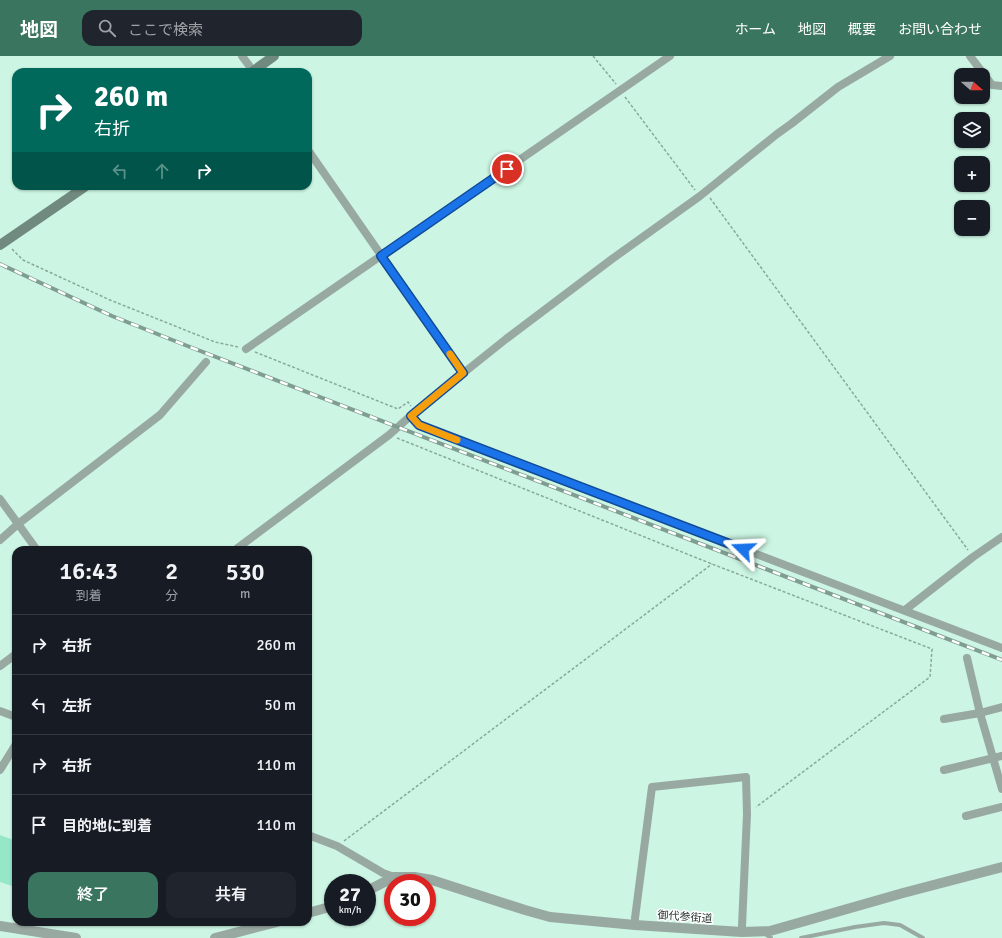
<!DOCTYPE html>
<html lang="ja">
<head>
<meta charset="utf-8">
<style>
	:root { --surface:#171b24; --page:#20242c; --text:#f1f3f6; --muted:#9ea1a6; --line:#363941; --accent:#3a7560 }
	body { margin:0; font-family:Signika,"Noto Sans JP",sans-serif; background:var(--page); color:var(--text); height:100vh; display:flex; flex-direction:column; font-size:15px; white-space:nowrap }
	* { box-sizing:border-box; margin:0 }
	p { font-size:13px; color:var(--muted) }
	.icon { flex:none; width:22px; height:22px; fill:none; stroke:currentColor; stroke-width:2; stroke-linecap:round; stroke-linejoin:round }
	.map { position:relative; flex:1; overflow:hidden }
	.side { position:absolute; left:12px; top:490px; width:300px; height:380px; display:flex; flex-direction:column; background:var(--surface); border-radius:12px; box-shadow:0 1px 3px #0004 }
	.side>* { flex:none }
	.hud { position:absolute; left:12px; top:12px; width:300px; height:122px; border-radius:12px; box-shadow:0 1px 3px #0004; background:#00695c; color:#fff; overflow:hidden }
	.needle { width:26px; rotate:110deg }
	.tools { position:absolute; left:954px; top:12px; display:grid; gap:8px }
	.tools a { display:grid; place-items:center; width:36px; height:36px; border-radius:8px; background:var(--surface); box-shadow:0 1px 3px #0004; font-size:20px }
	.speed { position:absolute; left:324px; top:818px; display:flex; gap:8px; font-size:20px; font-weight:700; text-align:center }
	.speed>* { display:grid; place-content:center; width:52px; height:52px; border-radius:50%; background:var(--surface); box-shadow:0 1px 3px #0004; line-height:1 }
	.speed small { font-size:10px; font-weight:400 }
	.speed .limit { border:6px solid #d22; background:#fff; color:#111 }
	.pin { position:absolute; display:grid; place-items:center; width:34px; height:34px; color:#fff; margin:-17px; border:2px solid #fff; border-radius:50%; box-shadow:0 1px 4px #0007 }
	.me { position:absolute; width:44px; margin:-22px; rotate:291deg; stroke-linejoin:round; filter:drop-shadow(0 0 3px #0008) }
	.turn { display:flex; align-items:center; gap:14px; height:84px; padding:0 16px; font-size:18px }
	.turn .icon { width:52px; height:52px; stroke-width:2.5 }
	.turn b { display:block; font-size:28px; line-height:34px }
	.lanes { display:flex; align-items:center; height:38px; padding:0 16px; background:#0003; justify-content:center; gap:20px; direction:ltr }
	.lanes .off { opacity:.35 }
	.eta { display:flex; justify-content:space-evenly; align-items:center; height:68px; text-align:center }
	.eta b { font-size:24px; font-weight:600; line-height:28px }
	.cta { display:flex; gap:8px; margin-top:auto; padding:8px 16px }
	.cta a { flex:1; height:46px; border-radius:12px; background:var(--accent); color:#fff; font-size:16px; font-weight:600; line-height:46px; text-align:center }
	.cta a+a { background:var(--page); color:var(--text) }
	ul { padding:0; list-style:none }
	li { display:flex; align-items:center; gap:12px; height:60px; padding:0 16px; border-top:1px solid var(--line) }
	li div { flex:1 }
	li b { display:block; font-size:15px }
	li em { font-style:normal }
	header { display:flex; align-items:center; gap:24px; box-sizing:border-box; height:56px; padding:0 20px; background:var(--accent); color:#fff }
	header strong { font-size:19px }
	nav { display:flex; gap:22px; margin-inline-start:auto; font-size:14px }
	.search { width:280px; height:36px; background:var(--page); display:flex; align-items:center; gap:10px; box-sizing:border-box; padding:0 14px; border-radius:12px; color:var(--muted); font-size:15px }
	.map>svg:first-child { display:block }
	.green { fill:#96e7c7 }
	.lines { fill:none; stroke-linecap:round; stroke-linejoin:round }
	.path { stroke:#89a89b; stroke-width:1.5; stroke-dasharray:3 2; stroke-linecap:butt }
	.service { stroke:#98a9a2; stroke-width:4 }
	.minor { stroke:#98a9a2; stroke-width:8 }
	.tertiary { stroke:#98a9a2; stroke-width:10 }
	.secondary { stroke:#718a7f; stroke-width:10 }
	.rail-casing { stroke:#7f9d90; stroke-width:4 }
	.rail { stroke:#fff; stroke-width:2.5; stroke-dasharray:8; stroke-linecap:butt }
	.route-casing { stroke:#114b97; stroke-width:10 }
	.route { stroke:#1a73e8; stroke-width:7 }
	.slow { stroke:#f59e0b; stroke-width:7 }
	.labels { text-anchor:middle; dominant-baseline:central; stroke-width:3; stroke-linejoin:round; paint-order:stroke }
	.street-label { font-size:11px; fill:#25352e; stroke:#fff }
</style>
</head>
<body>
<header>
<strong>地図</strong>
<div class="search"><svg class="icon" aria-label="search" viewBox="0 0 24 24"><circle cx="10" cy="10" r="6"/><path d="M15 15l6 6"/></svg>ここで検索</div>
<nav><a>ホーム</a><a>地図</a><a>概要</a><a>お問い合わせ</a></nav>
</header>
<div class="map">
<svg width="1002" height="882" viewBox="0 0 1002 882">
	<rect width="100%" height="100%" fill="#ccf5e3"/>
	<!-- green -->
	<path class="green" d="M 0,779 L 16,785 L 16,820 L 12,830 L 0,826 Z"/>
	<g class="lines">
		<!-- path -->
		<path class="path" d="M 593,0 L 616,28
			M 625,41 L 695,134
			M 710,142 L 968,494
			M 12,193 L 23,204 L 110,244 L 215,286 L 238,291
			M 255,296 L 398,353 L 408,346 L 411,350
			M 397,382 L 712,508 L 932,593 L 930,621 L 756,751
			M 344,785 L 712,508"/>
		<!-- service -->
		<path class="service" d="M 764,877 L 771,882
			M 801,882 L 855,871 L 884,867 L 900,869 L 923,882"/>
		<!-- minor -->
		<path class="minor" d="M 242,0 L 254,16
			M 970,0 L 992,29 L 1002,30
			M 308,94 L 463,317
			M 246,293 L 670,0
			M 411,360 L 419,369 L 1002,592
			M 0,443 L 37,494
			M 0,484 L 18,468 L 160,359 L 206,306
			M 235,494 L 389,379 L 416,355 L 506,283 L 612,203 L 700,140 L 777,78 L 791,68 L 838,31 L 890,0
			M 905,554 L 973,501 L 1002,481
			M 967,602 L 980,657 L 1002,733
			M 0,610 L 16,598
			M 0,655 L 16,661
			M 944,663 L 980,657 L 1002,651
			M 0,714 L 16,688
			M 944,714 L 1002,700
			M 966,760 L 1002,751
			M 308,779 L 337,790 L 383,817 L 394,821
			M 635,869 L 635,862 L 652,731 L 746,721 L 747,758 L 742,870 L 742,876"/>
		<!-- tertiary -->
		<path class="tertiary" d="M 367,835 L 394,821 L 414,821 L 432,824 L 525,854 L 550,861 L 635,869 L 742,876 L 770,875 L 903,837 L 1002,811
			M 308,857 L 333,850
			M 0,870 L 76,882
			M 215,882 L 277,866"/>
		<!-- secondary -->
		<path class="secondary" d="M 252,16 L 274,0
			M 0,189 L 86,130"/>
		<!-- rail casing -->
		<g class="rail-casing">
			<path id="rail" d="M 0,208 L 112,260 L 190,291 L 1002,604"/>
		</g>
		<!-- rail -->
		<use href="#rail" class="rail"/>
	</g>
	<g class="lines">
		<!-- route casing -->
		<g class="route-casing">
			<path id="route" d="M 507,113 L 381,200 L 463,317 L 411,360 L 419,369 L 743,493"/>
		</g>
		<!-- route -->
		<use href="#route" class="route"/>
		<!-- slow -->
		<path class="slow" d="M 450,298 L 463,317 L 411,360 L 419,369 L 457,384"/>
	</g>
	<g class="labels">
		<!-- street labels -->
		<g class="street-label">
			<text transform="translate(685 861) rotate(4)">御代参街道</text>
		</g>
	</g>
</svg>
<div class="tools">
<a><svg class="needle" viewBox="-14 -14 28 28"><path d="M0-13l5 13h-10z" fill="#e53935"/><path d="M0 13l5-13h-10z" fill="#9ea1a6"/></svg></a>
<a><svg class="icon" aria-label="layers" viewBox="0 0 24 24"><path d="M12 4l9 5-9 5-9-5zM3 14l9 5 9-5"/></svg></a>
<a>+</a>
<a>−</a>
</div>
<div class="speed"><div>27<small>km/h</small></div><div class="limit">30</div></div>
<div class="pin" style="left:507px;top:113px;background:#d93025"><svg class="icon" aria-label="arrive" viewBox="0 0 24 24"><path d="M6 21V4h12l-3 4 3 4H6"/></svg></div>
<svg class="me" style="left:743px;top:493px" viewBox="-20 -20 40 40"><path d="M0-17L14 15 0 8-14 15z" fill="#1a73e8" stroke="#fff" stroke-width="4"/></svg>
<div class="hud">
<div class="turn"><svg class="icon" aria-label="right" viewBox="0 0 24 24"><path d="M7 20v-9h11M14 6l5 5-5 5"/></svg><div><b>260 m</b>右折</div></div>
<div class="lanes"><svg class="icon off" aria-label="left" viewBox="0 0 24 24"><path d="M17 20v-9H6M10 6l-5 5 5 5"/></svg><svg class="icon off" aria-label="ahead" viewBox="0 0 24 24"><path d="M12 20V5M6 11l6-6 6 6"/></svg><svg class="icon" aria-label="right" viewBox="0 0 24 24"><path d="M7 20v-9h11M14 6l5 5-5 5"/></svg></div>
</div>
<section class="side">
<div class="eta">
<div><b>16:43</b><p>到着</p></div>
<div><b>2</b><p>分</p></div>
<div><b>530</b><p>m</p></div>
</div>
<ul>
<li><svg class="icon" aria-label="right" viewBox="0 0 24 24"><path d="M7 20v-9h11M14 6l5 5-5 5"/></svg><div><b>右折</b></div><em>260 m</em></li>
<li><svg class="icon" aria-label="left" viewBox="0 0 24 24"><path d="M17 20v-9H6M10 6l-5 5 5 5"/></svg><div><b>左折</b></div><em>50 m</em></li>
<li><svg class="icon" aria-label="right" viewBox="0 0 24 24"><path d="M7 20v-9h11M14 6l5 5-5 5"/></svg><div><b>右折</b></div><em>110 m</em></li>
<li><svg class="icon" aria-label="arrive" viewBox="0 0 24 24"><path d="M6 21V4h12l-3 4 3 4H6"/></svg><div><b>目的地に到着</b></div><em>110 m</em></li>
</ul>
<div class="cta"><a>終了</a><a>共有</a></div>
</section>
</div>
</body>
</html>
